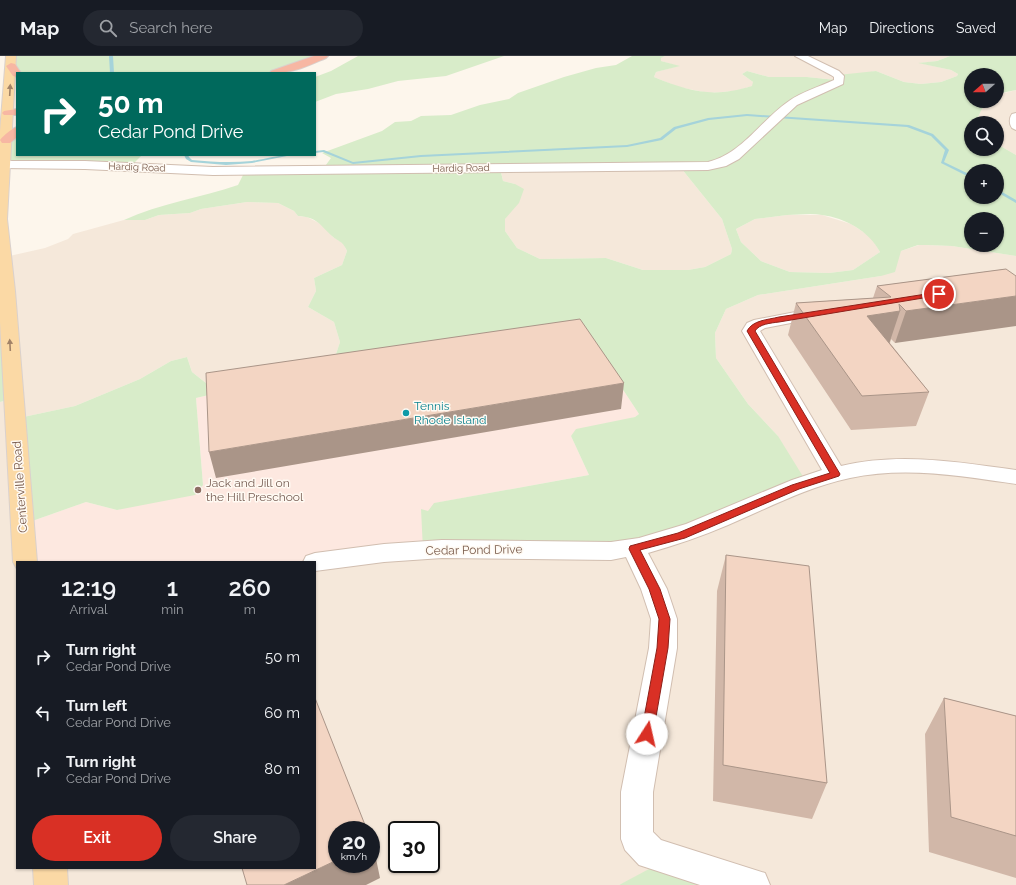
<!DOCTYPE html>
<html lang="en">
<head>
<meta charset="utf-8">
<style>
	:root { --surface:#171b24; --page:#242831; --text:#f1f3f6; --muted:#9ea1a6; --line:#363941; --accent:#d93025 }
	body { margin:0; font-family:Raleway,sans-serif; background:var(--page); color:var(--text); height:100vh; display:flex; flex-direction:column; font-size:15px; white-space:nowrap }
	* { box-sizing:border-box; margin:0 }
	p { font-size:13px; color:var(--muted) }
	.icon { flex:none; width:22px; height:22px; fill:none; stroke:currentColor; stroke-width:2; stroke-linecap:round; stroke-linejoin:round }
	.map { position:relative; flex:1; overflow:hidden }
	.sheet { position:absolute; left:16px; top:505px; width:300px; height:308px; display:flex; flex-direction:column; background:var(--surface); border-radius:0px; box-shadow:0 1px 3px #0004 }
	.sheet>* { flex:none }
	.hud { position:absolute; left:16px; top:16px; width:300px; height:84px; border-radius:0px; box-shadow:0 1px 3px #0004; background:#00695c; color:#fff; overflow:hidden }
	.needle { width:26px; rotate:249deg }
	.buttons { position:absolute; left:964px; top:12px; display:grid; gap:8px }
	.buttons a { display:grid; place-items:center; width:40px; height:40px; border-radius:50%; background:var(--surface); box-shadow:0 1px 3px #0004; font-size:20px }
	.speed { position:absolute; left:328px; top:765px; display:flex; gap:8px; font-size:20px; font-weight:700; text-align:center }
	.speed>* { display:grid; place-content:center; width:52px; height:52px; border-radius:50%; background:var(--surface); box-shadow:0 1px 3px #0004; line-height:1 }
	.speed small { font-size:10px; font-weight:400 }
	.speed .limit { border:2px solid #111; border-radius:6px; background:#fff; color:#111 }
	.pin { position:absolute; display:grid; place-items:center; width:34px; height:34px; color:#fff; margin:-17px; border:2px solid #fff; border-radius:50%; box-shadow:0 1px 4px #0007 }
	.me { position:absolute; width:44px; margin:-22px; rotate:10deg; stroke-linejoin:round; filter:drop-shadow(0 0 3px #0008) }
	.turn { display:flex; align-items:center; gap:14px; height:84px; padding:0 16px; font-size:18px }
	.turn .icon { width:52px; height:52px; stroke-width:2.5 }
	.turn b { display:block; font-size:28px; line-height:34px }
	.eta { display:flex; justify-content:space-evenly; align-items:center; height:68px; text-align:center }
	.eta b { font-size:24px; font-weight:600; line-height:28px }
	.button { display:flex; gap:8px; margin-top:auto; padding:8px 16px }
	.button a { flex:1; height:46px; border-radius:24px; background:var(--accent); color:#fff; font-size:16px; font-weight:600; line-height:46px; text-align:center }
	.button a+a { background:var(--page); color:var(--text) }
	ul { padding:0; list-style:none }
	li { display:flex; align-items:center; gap:12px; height:56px; padding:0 16px }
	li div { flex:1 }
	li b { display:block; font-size:15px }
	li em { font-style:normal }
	header { display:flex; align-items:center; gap:24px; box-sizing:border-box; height:56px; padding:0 20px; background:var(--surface); border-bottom:1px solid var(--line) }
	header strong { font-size:19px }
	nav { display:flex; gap:22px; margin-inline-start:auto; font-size:14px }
	.search { width:280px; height:36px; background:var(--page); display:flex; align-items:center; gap:10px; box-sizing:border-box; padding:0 14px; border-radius:22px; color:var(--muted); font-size:15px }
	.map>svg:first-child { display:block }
	.residential { fill:#f5e8da; fill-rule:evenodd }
	.commercial { fill:#fde8e0 }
	.green { fill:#d8ecc9; fill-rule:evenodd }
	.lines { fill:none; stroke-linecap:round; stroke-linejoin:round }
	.stream { fill:#a5d3da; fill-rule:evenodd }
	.minor-casing { stroke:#d1beb0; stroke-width:2 }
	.tertiary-casing { stroke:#d1beb0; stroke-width:2 }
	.primary-casing { stroke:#dad1cd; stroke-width:2 }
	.motorway-casing { stroke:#dad1cd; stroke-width:2 }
	.minor { fill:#fff; fill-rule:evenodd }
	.tertiary { fill:#fff; fill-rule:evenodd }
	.primary { fill:#fbd9a5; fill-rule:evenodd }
	.motorway { fill:#f7b7a3; fill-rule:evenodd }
	.wall { fill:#d1b7a8 }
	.shaded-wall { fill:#aa9588 }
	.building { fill:#f3d5c3; stroke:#aa9588 }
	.oneway { fill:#a18267 }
	.route { fill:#d93025; stroke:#8d1f18 }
	.culture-dot { fill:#0f9aa8; stroke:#fffaf3; stroke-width:1.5 }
	.education-dot { fill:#8d6e63; stroke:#fffaf3; stroke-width:1.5 }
	.labels { text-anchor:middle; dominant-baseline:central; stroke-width:3; stroke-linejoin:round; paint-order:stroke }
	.far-street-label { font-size:10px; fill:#7a5c4d; stroke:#fffaf3 }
	.culture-label { font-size:12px; fill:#0d838f; stroke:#fffaf3; text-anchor:start }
	.education-label { font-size:12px; fill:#785e54; stroke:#fffaf3; text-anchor:start }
	.street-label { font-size:12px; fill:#7a5c4d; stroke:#fffaf3 }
</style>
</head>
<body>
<header>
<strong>Map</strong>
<div class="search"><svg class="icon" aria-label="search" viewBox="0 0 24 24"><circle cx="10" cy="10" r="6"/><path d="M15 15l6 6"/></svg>Search here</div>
<nav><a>Map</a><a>Directions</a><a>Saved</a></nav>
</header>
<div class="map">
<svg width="1016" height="829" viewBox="0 0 1016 829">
	<rect width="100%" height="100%" fill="#fdf6ec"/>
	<!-- residential -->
	<path class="residential" d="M 665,0 L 950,0 L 937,5 L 920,7 L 951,14 L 958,18 L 957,20 L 941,26 L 921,28 L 904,26 L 876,15 L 836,24 L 807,21 L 769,21 L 747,15 L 742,18 L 753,26 L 753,30 L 735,35 L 709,37 L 678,31 L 654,21 L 656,16 L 678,10 L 661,5 L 660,2 Z
		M 1016,34 L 1016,99 L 997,88 L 997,67 L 975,67 L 986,45 L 997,45 L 997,39 Z
		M 500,112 L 681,112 L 722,163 L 732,193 L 731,198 L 705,211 L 688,214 L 643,214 L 606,202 L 540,203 L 517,192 L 505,175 L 505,163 L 515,128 L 503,125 Z
		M 247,146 L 278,147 L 294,155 L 298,160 L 307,161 L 323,169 L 333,181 L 343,187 L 347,195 L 342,209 L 314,222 L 316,235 L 308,251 L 334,266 L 340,286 L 334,304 L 211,331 L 192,316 L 187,301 L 171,305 L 140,323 L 75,350 L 14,363 L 17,506 L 17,812 L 315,812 L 315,506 L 778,380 L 748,348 L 716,302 L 715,277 L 726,253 L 758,239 L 881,220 L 901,195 L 919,189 L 925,189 L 952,190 L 1016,200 L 1016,829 L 743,829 L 638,820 L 619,829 L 0,829 L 0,346 L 8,344 L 5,201 L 45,192 L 68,183 L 73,178 L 124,164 L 145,164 L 159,159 L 190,157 L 201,153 ZM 337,774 L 371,774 L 371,808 L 337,808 ZM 397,774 L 431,774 L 431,808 L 397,808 Z
		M 787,159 L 822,159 L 851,168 L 871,181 L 880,196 L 853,214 L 829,217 L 790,216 L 761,205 L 741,186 L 736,173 L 755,163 Z"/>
	<!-- commercial -->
	<path class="commercial" d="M 589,282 L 639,358 L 635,361 L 571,380 L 589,419 L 435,447 L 423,494 L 315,506 L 23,506 L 21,469 L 86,446 L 117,454 L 203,429 L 196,342 L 239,332 Z"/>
	<!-- green -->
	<path class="green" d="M 12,0 L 324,0 L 274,17 L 17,17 Z
		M 358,0 L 504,0 L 446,20 L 398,25 L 368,33 L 336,38 L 315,46 L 315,21 L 331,15 Z
		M 632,0 L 665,0 L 661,2 L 661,5 L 680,10 L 656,16 L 654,21 C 691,36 713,42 752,30 L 753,26 L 742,18 L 747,15 L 769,21 L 807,21 L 836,24 L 838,19 L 876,15 L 904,26 L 921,28 L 941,26 L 957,20 L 958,18 L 951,14 L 918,7 L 937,5 L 950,0 L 1016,0 L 1016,34 L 997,38 L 997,19 L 971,19 L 971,45 L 986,45 L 975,67 L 971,67 L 971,93 L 997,93 L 997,88 L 1016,99 L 1016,200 L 952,190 L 926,189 L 918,189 L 901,195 L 895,216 L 881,220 L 758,239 L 726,253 L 715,277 L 716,302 L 748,348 L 778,380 L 807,427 L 631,493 L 423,494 L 421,453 L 428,455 L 434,447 L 589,419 L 571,380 L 576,373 L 635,361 L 639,358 L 589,282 L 334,304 L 340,286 L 334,266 L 308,251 L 316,235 L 314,222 L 342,209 L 347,195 C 342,184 340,187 332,180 C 320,169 317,161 298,160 L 294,155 L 278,147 L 247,146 L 201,153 L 190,157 L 159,159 L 145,164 L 124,164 C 160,147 201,142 238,129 L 245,115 L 323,113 L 331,102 L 322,97 L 382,75 L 395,66 L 411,65 L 421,60 L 451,59 L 480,49 L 509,43 L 518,37 L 564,21 L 596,12 L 616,9 ZM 500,112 L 681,112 L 722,163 L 732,193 L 731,198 L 705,211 L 688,214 L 643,214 L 606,202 L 540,203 L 517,192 L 505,175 L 505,163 L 519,147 L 524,133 L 515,128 L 503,125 ZM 971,115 L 997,115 L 997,141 L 971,141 ZM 787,159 C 798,159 811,157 822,159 C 845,162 869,175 880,196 L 853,214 L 829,217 L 790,216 L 761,205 L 741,186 L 736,173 L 755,163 ZM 971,163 L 997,163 L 997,189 L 971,189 Z
		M 17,76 L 17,99 L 142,99 L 132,109 L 11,109 L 4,95 Z
		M 0,234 L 8,344 L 0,346 Z
		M 187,301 L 192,316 L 211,331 L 239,332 L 196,342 L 203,429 L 195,439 L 117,454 L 86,446 L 21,469 L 14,363 L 75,350 L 140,323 L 171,305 Z
		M 664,805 L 744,829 L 619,829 Z"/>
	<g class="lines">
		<!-- stream -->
		<path class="stream" d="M 109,0 L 113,0 L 114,17 L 110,17 Z
			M 747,58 L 909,69 L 933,78 L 949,94 L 944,106 L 971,119 L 971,122 L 941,107 L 945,94 L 931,80 L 907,71 L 747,60 L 709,64 L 676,73 L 662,84 L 627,91 L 421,101 L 353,108 L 323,96 L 315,97 L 315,95 L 324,94 L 353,106 L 421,99 L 627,89 L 660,82 L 674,71 L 708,62 Z
			M 184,99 L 188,99 L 189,101 L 192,104 C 212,106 232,107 252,105 C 265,103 278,99 292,99 L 252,107 L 226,109 L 191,106 L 186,103 Z
			M 997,133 L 1016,144 L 1016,147 L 997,136 Z"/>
		<!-- minor casing -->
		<g class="minor-casing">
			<path id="minor" d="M 1016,57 L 1016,74 L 1012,72 C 1009,68 1009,62 1012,58 Z
				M 821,251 L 827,252 L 830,256 L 827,260 L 765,272 L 760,275 L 841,410 C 899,396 958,406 1016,414 L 1016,428 C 962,420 905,410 850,422 C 807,431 768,452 728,469 C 702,480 676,489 648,497 L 667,533 L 677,563 L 677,592 L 653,736 L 653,776 L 661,784 L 765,817 L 770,829 L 700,829 L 639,809 L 625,794 L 621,783 L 621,736 L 649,592 L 651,563 L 641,533 L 626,501 L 611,504 L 442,502 L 384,506 L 315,515 L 315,506 L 303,506 L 306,500 L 315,497 L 384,488 L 442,484 L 611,486 L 639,482 L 686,468 L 792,424 L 822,414 L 742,275 L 747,267 L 754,264 Z"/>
		</g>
		<!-- tertiary casing -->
		<g class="tertiary-casing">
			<path id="tertiary" d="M 795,0 L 808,0 L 839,15 L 844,20 L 843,28 L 797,49 L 739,103 L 726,110 L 708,114 L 213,119 L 85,113 L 0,112 L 0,106 L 4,105 L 85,105 L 213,111 L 708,106 C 742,98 761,64 789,45 C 801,36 819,31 834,24 L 834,21 L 831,19 Z"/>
		</g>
		<!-- primary casing -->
		<g class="primary-casing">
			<path id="primary" d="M 6,0 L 16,0 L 7,163 L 15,235 L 37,506 L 17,506 L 17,513 L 13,506 L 0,266 L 0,75 Z
				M 33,812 L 67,812 L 68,829 L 34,829 Z"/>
		</g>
		<!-- motorway casing -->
		<g class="motorway-casing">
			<path id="motorway" d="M 314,0 L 328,0 L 326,2 C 305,11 294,17 270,17 L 271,15 Z
				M 11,7 L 15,8 L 21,17 L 17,17 L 17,21 L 13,20 L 6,10 Z
				M 17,53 L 17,59 L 4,59 L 2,57 L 4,55 Z
				M 17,71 L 17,81 L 10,87 L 2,87 L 0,84 C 4,79 11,73 17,71 Z"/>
		</g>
		<!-- minor -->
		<use href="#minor" class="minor"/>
		<!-- tertiary -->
		<use href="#tertiary" class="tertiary"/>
		<!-- primary -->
		<use href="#primary" class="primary"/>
		<!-- motorway -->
		<use href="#motorway" class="motorway"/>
	</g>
	<!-- wall -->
	<path class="wall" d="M 1006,213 L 895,287 L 891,283 L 890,287 L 929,336 L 916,370 L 851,374 L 788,279 L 796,247 L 873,242 L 877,230 Z
		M 726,499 L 827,727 L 812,763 L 713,745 L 717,535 Z
		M 944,642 L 1016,660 L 1016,822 L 929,796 L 925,678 Z"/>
	<!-- shaded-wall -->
	<path class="shaded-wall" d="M 1016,240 L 1016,270 L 895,287 L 906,255 Z
		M 900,255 L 889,288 L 867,260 Z
		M 624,327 L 621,353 L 216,422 L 209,396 Z
		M 373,788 L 380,822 L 366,829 L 284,829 L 337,804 L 337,808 L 371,808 L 371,789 Z"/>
	<!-- building -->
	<path class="building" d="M 1006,213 L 1016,220 L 1016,240 L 906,255 L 899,248 L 900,255 L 867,260 L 929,336 L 862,340 L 796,247 L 891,241 L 877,230 Z
		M 580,263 L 624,327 L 209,396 L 206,317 Z
		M 726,499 L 809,510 L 827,727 L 723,709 Z
		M 315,642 L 367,774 L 337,774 L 337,804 L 284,829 L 247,829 L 242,812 L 315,812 Z
		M 944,642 L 1016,660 L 1016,780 L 951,761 Z
		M 371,783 L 373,788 L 371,789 Z"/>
	<!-- one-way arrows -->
	<defs><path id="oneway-solid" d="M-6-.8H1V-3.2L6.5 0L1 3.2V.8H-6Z"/></defs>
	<g class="oneway">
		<use href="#oneway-solid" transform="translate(10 34) rotate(-87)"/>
		<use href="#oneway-solid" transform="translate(10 289) rotate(-93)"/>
	</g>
	<!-- route -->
	<path class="route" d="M 939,236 L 942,238 L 941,239 L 779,266 C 771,267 759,268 755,275 L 840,418 L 839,420 L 799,433 L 685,482 L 640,494 L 660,533 L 670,563 L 668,592 L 653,678 L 651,682 L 647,684 L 643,682 L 641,678 L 657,592 L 659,563 L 649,533 L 629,493 L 630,490 L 678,477 L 792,429 L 830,417 L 747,275 C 753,264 767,264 779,261 Z"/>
	<!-- markers -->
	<circle class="culture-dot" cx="406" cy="357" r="4"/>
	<circle class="education-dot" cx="198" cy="434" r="4"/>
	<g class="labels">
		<!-- far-street labels -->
		<g class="far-street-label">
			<text transform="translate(137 111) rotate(2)">Hardig Road</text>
			<text transform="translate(461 112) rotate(-1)">Hardig Road</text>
		</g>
		<!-- culture labels -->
		<g class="culture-label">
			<text x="414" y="350">Tennis<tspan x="414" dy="14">Rhode Island</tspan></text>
		</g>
		<!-- education labels -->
		<g class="education-label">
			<text x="206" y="427">Jack and Jill on<tspan x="206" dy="14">the Hill Preschool</tspan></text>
		</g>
		<!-- street labels -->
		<g class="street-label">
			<text transform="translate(20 431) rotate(-94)">Centerville Road</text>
			<text transform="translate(474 494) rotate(-1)">Cedar Pond Drive</text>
		</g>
	</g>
</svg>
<div class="buttons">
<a><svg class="needle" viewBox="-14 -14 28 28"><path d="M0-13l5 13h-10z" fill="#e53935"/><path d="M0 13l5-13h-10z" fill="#9ea1a6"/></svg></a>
<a><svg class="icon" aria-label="search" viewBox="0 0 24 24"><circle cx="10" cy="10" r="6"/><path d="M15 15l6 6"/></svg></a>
<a>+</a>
<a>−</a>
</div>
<div class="speed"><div>20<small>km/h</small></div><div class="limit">30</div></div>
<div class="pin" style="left:939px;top:238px;background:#d93025"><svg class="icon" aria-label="arrive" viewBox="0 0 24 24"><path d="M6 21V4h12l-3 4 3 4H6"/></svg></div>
<svg class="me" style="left:647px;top:678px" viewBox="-20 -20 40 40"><circle r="19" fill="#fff"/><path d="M0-13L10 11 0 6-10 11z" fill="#d93025"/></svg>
<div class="hud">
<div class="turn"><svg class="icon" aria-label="right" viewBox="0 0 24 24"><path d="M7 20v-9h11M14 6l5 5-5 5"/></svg><div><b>50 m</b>Cedar Pond Drive</div></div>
</div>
<section class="sheet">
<div class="eta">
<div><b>12:19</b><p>Arrival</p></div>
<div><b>1</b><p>min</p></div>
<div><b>260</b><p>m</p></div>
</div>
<ul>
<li><svg class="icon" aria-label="right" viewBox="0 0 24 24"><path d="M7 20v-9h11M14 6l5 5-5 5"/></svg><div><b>Turn right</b><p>Cedar Pond Drive</p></div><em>50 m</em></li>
<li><svg class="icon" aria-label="left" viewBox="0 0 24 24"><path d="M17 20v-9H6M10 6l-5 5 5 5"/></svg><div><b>Turn left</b><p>Cedar Pond Drive</p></div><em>60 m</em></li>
<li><svg class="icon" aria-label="right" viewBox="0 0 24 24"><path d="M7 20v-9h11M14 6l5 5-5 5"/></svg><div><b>Turn right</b><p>Cedar Pond Drive</p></div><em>80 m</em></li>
</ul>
<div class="button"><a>Exit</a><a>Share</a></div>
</section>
</div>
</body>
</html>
